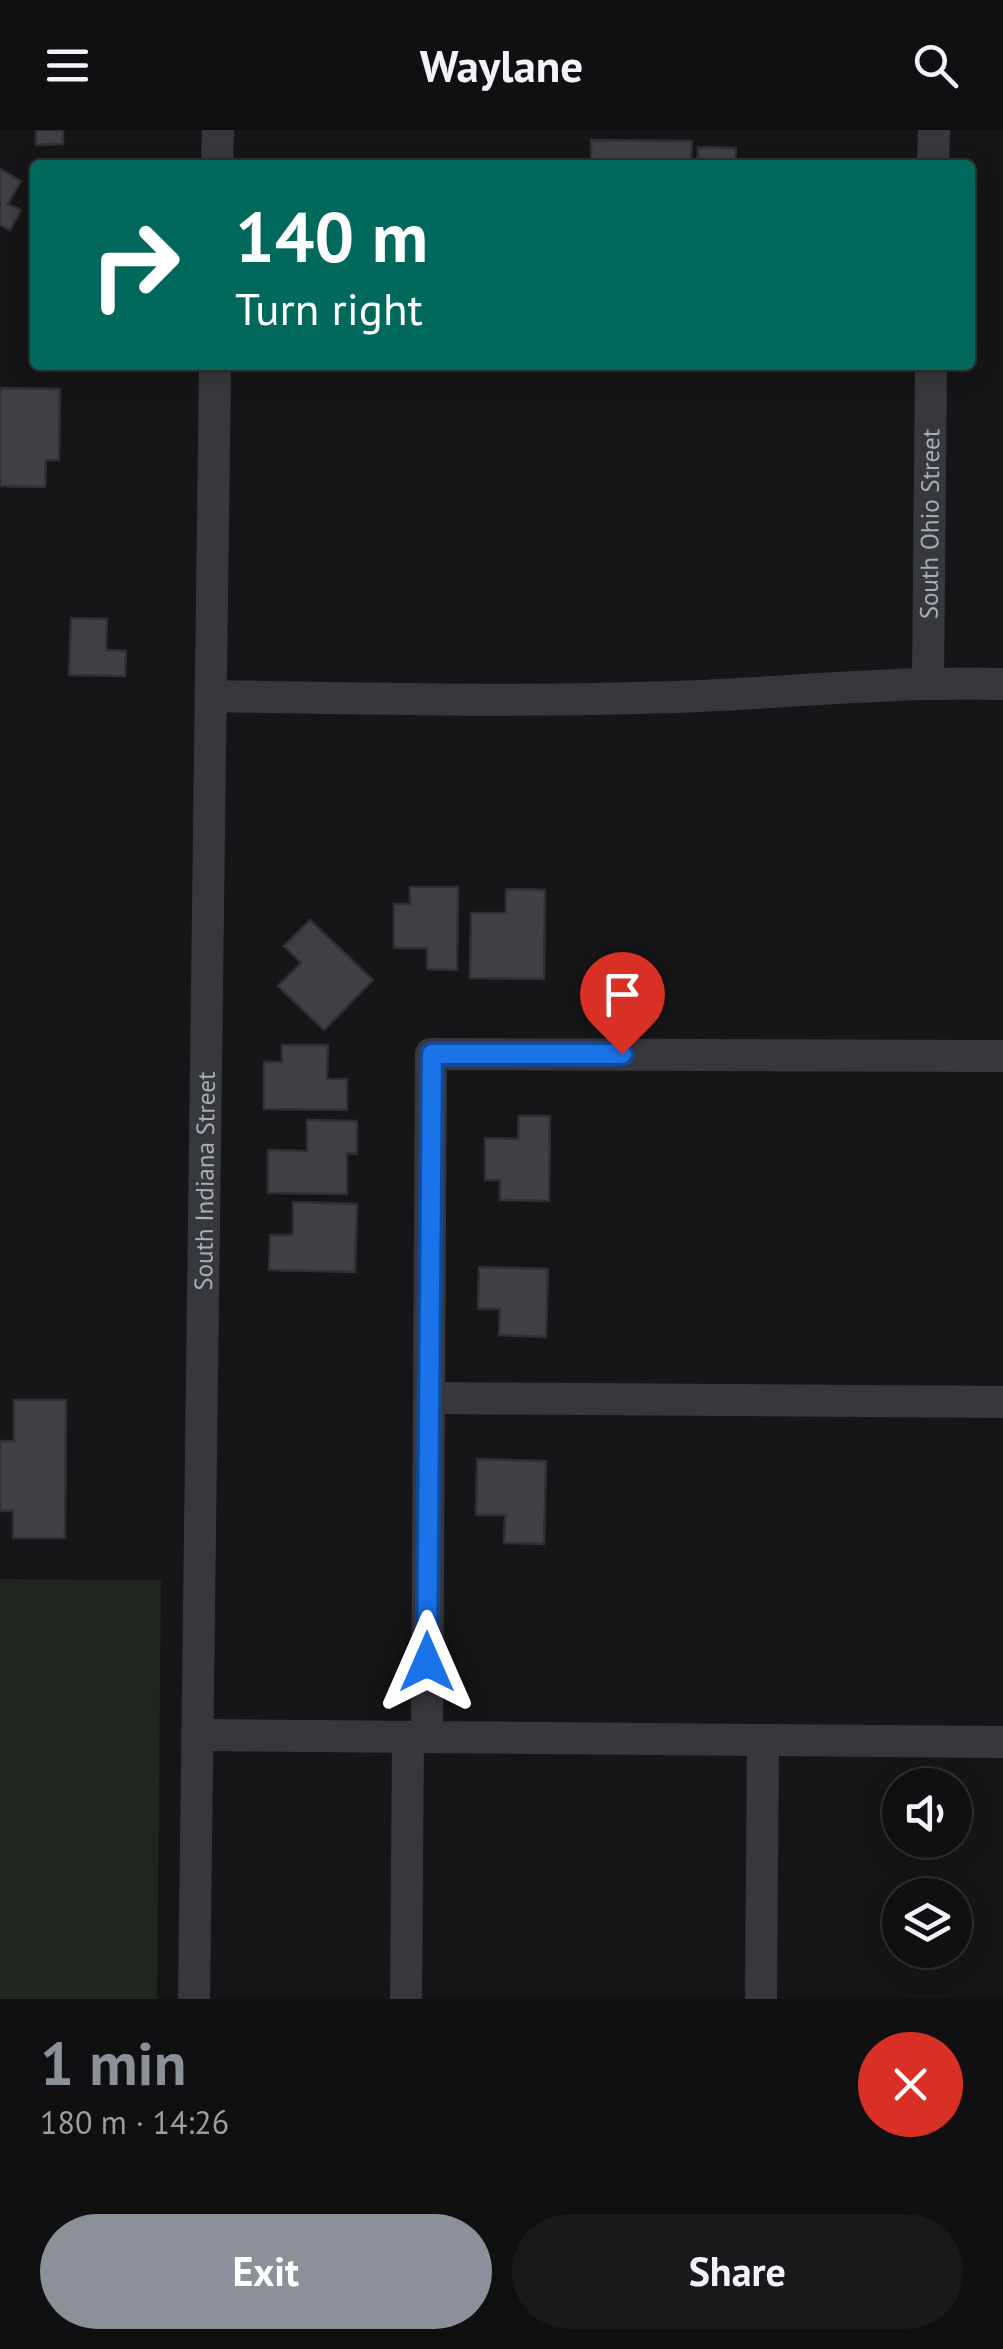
<!DOCTYPE html>
<html lang="en">
<head>
<meta charset="utf-8">
<style>
	:root { --surface:#101012; --page:#19191b; --text:#f1f3f6; --muted:#9c9d9f; --line:#303032; --accent:#8c9099 }
	body { margin:0; font-family:"PT Sans",sans-serif; background:var(--page); color:var(--text); height:100vh; display:flex; flex-direction:column; font-size:38px; white-space:nowrap }
	* { box-sizing:border-box; margin:0 }
	p { font-size:32px; color:var(--muted) }
	.icon { flex:none; width:55px; height:55px; fill:none; stroke:currentColor; stroke-width:2; stroke-linecap:round; stroke-linejoin:round }
	.map { position:relative; height:1869px; overflow:hidden }
	.drawer { display:flex; flex-direction:column; background:var(--surface); flex:1 }
	.drawer>* { flex:none }
	.banner { position:absolute; left:30px; top:30px; width:945px; height:210px; border-radius:10px; box-shadow:0 5px 25px #0003,0 0 0 2px var(--line); background:#00695c; color:#fff; overflow:hidden }
	.fabs { position:absolute; left:882px; top:1638px; display:grid; gap:20px }
	.fabs a { display:grid; place-items:center; width:90px; height:90px; border-radius:50%; background:var(--surface); box-shadow:0 5px 25px #0003,0 0 0 2px var(--line); font-size:50px }
	.pin { position:absolute; display:grid; place-items:center; width:85px; height:85px; color:#fff; margin:-102px -42px; border-radius:50% 50% 50% 0; rotate:-45deg; box-shadow:0 0 10px #0007 }
	.pin .icon { rotate:45deg }
	.me { position:absolute; width:110px; margin:-55px; rotate:0deg; stroke-linejoin:round; filter:drop-shadow(0 0 8px #0008) }
	.turn { display:flex; align-items:center; gap:35px; height:210px; padding:0 40px; font-size:45px }
	.turn .icon { width:130px; height:130px; stroke-width:2.5 }
	.turn b { display:block; font-size:70px; line-height:85px }
	.round { display:grid; place-items:center; flex:none; width:105px; height:105px; border-radius:52px; background:var(--page) }
	.headline { display:flex; align-items:center; justify-content:space-between; height:170px; padding:0 40px }
	h1 { font-size:60px; font-weight:700; line-height:75px; color:var(--accent) }
	.cta { display:flex; gap:20px; margin-top:auto; padding:20px 40px }
	.cta a { flex:1; height:115px; border-radius:60px; background:var(--accent); color:#fff; font-size:40px; font-weight:700; line-height:115px; text-align:center }
	.cta a+a { background:var(--page); color:var(--text) }
	header { display:flex; justify-content:space-between; align-items:center; height:130px; padding:0 40px; background:var(--surface); font-size:45px; font-weight:700 }
	.map>svg:first-child { display:block }
	.green { fill:#1e261f }
	.building { fill:#404145; stroke:#303034; stroke-width:2.5 }
	.lines { fill:none; stroke-linecap:round; stroke-linejoin:round }
	.minor { stroke:#37383d; stroke-width:32 }
	.route-casing { stroke:#114b97; stroke-width:25 }
	.route { stroke:#1a73e8; stroke-width:18 }
	.labels { text-anchor:middle; dominant-baseline:central; stroke-width:10; stroke-linejoin:round; paint-order:stroke }
	.street-label { font-size:25px; fill:#a8adb8; stroke:#111113 }
</style>
</head>
<body>
<header><svg class="icon" aria-label="menu" viewBox="0 0 24 24"><path d="M4 6h16M4 12h16M4 18h16"/></svg>Waylane<svg class="icon" aria-label="search" viewBox="0 0 24 24"><circle cx="10" cy="10" r="6"/><path d="M15 15l6 6"/></svg></header>
<div class="map">
<svg width="1003" height="1869" viewBox="0 0 1003 1869">
	<rect width="100%" height="100%" fill="#161618"/>
	<!-- green -->
	<path class="green" d="M 0,1449 L 161,1450 L 157,1869 L 0,1869 Z"/>
	<!-- building -->
	<path class="building" d="M 36,0 L 63,0 L 63,14 L 36,15 Z
		M 591,10 L 692,11 L 691,35 L 591,35 Z
		M 698,17 L 736,18 L 735,35 L 697,35 Z
		M 0,39 L 21,51 L 8,74 L 21,80 L 10,100 L 0,95 Z
		M 0,258 L 60,259 L 59,330 L 46,330 L 45,357 L 0,356 Z
		M 71,488 L 107,489 L 106,520 L 126,521 L 125,546 L 69,545 Z
		M 410,757 L 458,757 L 457,840 L 427,839 L 427,818 L 394,818 L 394,774 L 410,774 Z
		M 506,759 L 545,760 L 544,849 L 470,848 L 471,783 L 506,783 Z
		M 310,790 L 373,850 L 324,900 L 278,856 L 301,833 L 284,816 Z
		M 282,915 L 328,915 L 327,949 L 347,949 L 347,980 L 264,979 L 264,932 L 282,932 Z
		M 519,986 L 550,986 L 549,1071 L 500,1070 L 500,1050 L 485,1050 L 485,1008 L 518,1009 Z
		M 307,990 L 357,991 L 357,1024 L 347,1023 L 347,1064 L 268,1063 L 268,1020 L 307,1021 Z
		M 293,1072 L 357,1074 L 355,1142 L 269,1140 L 270,1105 L 293,1105 Z
		M 479,1137 L 548,1139 L 546,1207 L 499,1205 L 500,1179 L 478,1179 Z
		M 14,1270 L 66,1270 L 65,1408 L 13,1408 L 13,1381 L 0,1381 L 0,1311 L 14,1311 Z
		M 477,1329 L 546,1331 L 544,1414 L 504,1413 L 505,1385 L 476,1385 Z"/>
	<g class="lines">
		<!-- minor -->
		<g class="minor">
			<path d="M 217,35 L 218,0"/>
			<path d="M 933,35 L 934,0"/>
			<path id="s1" d="M 928,552 L 931,235"/>
			<path d="M 211,566 C 366,569 521,572 676,567 C 785,563 893,551 1003,554"/>
			<path d="M 429,1268 L 1003,1272"/>
			<path d="M 197,1605 L 1003,1612"/>
			<path d="M 427,1607 L 431,924 L 1003,926"/>
			<path id="s2" d="M 194,1869 L 215,235"/>
			<path d="M 406,1869 L 408,1607"/>
			<path d="M 761,1869 L 763,1610"/>
		</g>
	</g>
	<g class="lines">
		<!-- route casing -->
		<g class="route-casing">
			<path id="route" d="M 427,1532 L 432,924 L 622,924"/>
		</g>
		<!-- route -->
		<use href="#route" class="route"/>
	</g>
	<g class="labels">
		<!-- street labels -->
		<g class="street-label">
			<text stroke="none"><textPath href="#s1" startOffset="158">South Ohio Street</textPath></text>
			<text stroke="none"><textPath href="#s2" startOffset="818">South Indiana Street</textPath></text>
		</g>
	</g>
</svg>
<div class="fabs">
<a><svg class="icon" aria-label="sound" viewBox="0 0 24 24"><path d="M4 9h4l5-4v14l-5-4H4zM17 9q2 3 0 6"/></svg></a>
<a><svg class="icon" aria-label="layers" viewBox="0 0 24 24"><path d="M12 4l9 5-9 5-9-5zM3 14l9 5 9-5"/></svg></a>
</div>
<div class="pin" style="left:622px;top:924px;background:#d93025"><svg class="icon" aria-label="arrive" viewBox="0 0 24 24"><path d="M6 21V4h12l-3 4 3 4H6"/></svg></div>
<svg class="me" style="left:427px;top:1532px" viewBox="-20 -20 40 40"><path d="M0-17L14 15 0 8-14 15z" fill="#1a73e8" stroke="#fff" stroke-width="4"/></svg>
<div class="banner">
<div class="turn"><svg class="icon" aria-label="right" viewBox="0 0 24 24"><path d="M7 20v-9h11M14 6l5 5-5 5"/></svg><div><b>140 m</b>Turn right</div></div>
</div>
</div>
<section class="drawer">
<div class="headline"><div><h1>1 min</h1><p>180 m · 14:26</p></div><a class="round" style="background:#d93025;color:#fff"><svg class="icon" aria-label="close" viewBox="0 0 24 24"><path d="M6 6l12 12M18 6L6 18"/></svg></a></div>
<div class="cta"><a>Exit</a><a>Share</a></div>
</section>
</body>
</html>
